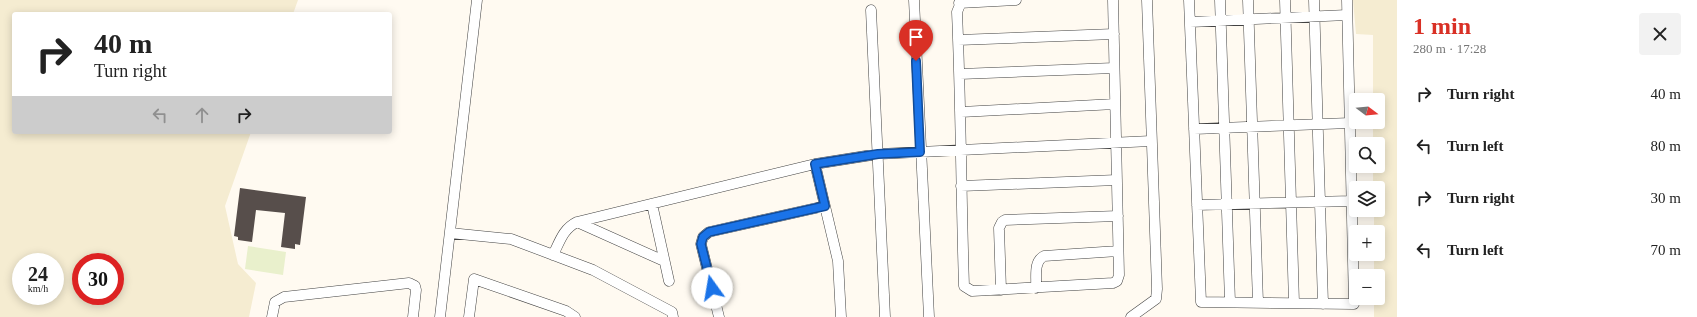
<!DOCTYPE html>
<html lang="en">
<head>
<meta charset="utf-8">
<style>
	:root { --surface:#fff; --page:#f2f2f2; --text:#222; --muted:#767676; --accent:#d93025 }
	body { margin:0; font-family:Georgia,serif; background:var(--page); color:var(--text); height:100vh; display:flex; flex-direction:column; font-size:15px; white-space:nowrap }
	* { box-sizing:border-box; margin:0 }
	p { font-size:13px; color:var(--muted) }
	.icon { flex:none; width:22px; height:22px; fill:none; stroke:currentColor; stroke-width:2; stroke-linecap:round; stroke-linejoin:round }
	.map { position:relative; flex:1; overflow:hidden }
	.side { display:flex; flex-direction:column; background:var(--surface); width:300px }
	.side>* { flex:none }
	.hud { position:absolute; left:12px; top:12px; width:380px; height:122px; border-radius:4px; box-shadow:0 2px 10px #0003; background:#fff; color:var(--text); overflow:hidden }
	.needle { width:26px; rotate:106deg }
	.buttons { position:absolute; left:1349px; top:93px; display:grid; gap:8px }
	.buttons a { display:grid; place-items:center; width:36px; height:36px; border-radius:4px; background:var(--surface); box-shadow:0 2px 10px #0003; font-size:20px }
	.speed { position:absolute; left:12px; top:253px; display:flex; gap:8px; font-size:20px; font-weight:700; text-align:center }
	.speed>* { display:grid; place-content:center; width:52px; height:52px; border-radius:50%; background:var(--surface); box-shadow:0 2px 10px #0003; line-height:1 }
	.speed small { font-size:10px; font-weight:400 }
	.speed .limit { border:6px solid #d22; background:#fff; color:#111 }
	.pin { position:absolute; display:grid; place-items:center; width:34px; height:34px; color:#fff; margin:-41px -17px; border-radius:50% 50% 50% 0; rotate:-45deg; box-shadow:0 0 4px #0007 }
	.pin .icon { rotate:45deg }
	.me { position:absolute; width:44px; margin:-22px; rotate:347deg; stroke-linejoin:round; filter:drop-shadow(0 0 3px #0008) }
	.turn { display:flex; align-items:center; gap:14px; height:84px; padding:0 16px; font-size:18px }
	.turn .icon { width:52px; height:52px; stroke-width:2.5 }
	.turn b { display:block; font-size:28px; line-height:34px }
	.lanes { display:flex; align-items:center; height:38px; padding:0 16px; background:#0003; justify-content:center; gap:20px; direction:ltr }
	.lanes .off { opacity:.35 }
	.round { display:grid; place-items:center; flex:none; width:42px; height:42px; border-radius:4px; background:var(--page) }
	.overview { display:flex; align-items:center; justify-content:space-between; height:68px; padding:0 16px }
	h1 { font-size:24px; font-weight:800; line-height:30px; color:var(--accent) }
	ul { padding:0; list-style:none }
	li { display:flex; align-items:center; gap:12px; height:52px; padding:0 16px }
	li div { flex:1 }
	li b { display:block; font-size:15px }
	li em { font-style:normal }
	main { display:flex; flex:1; min-height:0 }
	.map>svg:first-child { display:block }
	.farmland { fill:#f5ecd1; fill-rule:evenodd }
	.pitch { fill:#e9f0cc }
	.building { fill:#574e4b }
	.lines { fill:none; stroke-linecap:round; stroke-linejoin:round }
	.minor-casing { stroke:#424242; stroke-width:11 }
	.minor { stroke:#fff; stroke-width:10 }
	.route-casing { stroke:#114b97; stroke-width:10 }
	.route { stroke:#1a73e8; stroke-width:7 }
</style>
</head>
<body>
<main>
<div class="map">
<svg width="1397" height="317" viewBox="0 0 1397 317">
	<rect width="100%" height="100%" fill="#fffaf1"/>
	<!-- farmland -->
	<path class="farmland" d="M 0,0 L 298,0 L 293,14 L 14,14 L 14,132 L 251,132 L 225,206 L 238,264 L 256,283 L 249,317 L 0,317 ZM 21,262 L 55,262 L 55,296 L 21,296 ZM 81,262 L 115,262 L 115,296 L 81,296 Z
		M 1353,0 L 1397,0 L 1397,317 L 1374,317 L 1374,298 L 1378,298 L 1378,276 L 1374,276 L 1374,254 L 1378,254 L 1378,232 L 1374,232 L 1374,210 L 1378,210 L 1378,188 L 1373,188 L 1373,166 L 1378,166 L 1378,144 L 1373,144 L 1373,122 L 1378,122 L 1378,100 L 1373,100 L 1373,35 L 1356,34 Z"/>
	<!-- pitch -->
	<path class="pitch" d="M 248,246 L 286,252 L 283,275 L 245,269 Z"/>
	<!-- building -->
	<path class="building" d="M 240,188 L 306,197 L 300,245 L 295,244 L 295,249 L 281,247 L 285,213 L 256,210 L 252,242 L 238,240 L 238,237 L 234,236 Z"/>
	<g class="lines">
		<!-- minor casing -->
		<g class="minor-casing">
			<path id="minor" d="M 914,0 L 929,317
				M 962,0 L 957,12 C 961,103 961,195 964,286 L 972,291 L 1113,283 L 1117,281 L 1119,275 L 1113,0
				M 1189,0 L 1201,302 L 1354,304 L 1347,0
				M 1220,0 L 1230,302
				M 1248,0 L 1258,303
				M 1285,0 L 1294,303
				M 1314,0 L 1323,304
				M 959,3 L 1016,0
				M 871,10 L 885,317
				M 1190,22 L 1347,15
				M 958,40 L 1114,34
				M 960,74 L 1114,68
				M 961,112 L 1115,104
				M 1194,129 L 1350,123
				M 815,164 L 838,261 L 841,317
				M 961,186 L 1117,180
				M 652,204 L 669,281
				M 1197,205 L 1352,201
				M 577,222 L 664,261
				M 450,233 L 511,239 L 593,270 L 672,312 L 673,317
				M 553,255 C 560,241 563,229 577,222 L 815,164 L 878,154 L 1151,141
				M 1036,288 C 1037,277 1033,262 1044,256 L 1118,251
				M 1001,290 L 999,228 L 1002,222 L 1005,220 L 1118,216
				M 272,317 L 275,302 L 284,297 L 409,283 L 415,286 L 416,290 L 413,317
				M 440,317 L 477,0
				M 469,317 L 474,279 L 566,311 L 575,317
				M 719,317 L 701,244 L 703,237 L 709,232 L 825,206
				M 1131,317 L 1156,299 L 1157,289 L 1147,0"/>
		</g>
		<!-- minor -->
		<use href="#minor" class="minor"/>
	</g>
	<g class="lines">
		<!-- route casing -->
		<g class="route-casing">
			<path id="route" d="M 712,288 L 701,244 L 703,237 L 709,232 L 825,206 L 815,164 L 878,154 L 920,152 L 916,61"/>
		</g>
		<!-- route -->
		<use href="#route" class="route"/>
	</g>
</svg>
<div class="buttons">
<a><svg class="needle" viewBox="-14 -14 28 28"><path d="M0-13l5 13h-10z" fill="#e53935"/><path d="M0 13l5-13h-10z" fill="#767676"/></svg></a>
<a><svg class="icon" aria-label="search" viewBox="0 0 24 24"><circle cx="10" cy="10" r="6"/><path d="M15 15l6 6"/></svg></a>
<a><svg class="icon" aria-label="layers" viewBox="0 0 24 24"><path d="M12 4l9 5-9 5-9-5zM3 14l9 5 9-5"/></svg></a>
<a>+</a>
<a>−</a>
</div>
<div class="speed"><div>24<small>km/h</small></div><div class="limit">30</div></div>
<div class="pin" style="left:916px;top:61px;background:#d93025"><svg class="icon" aria-label="arrive" viewBox="0 0 24 24"><path d="M6 21V4h12l-3 4 3 4H6"/></svg></div>
<svg class="me" style="left:712px;top:288px" viewBox="-20 -20 40 40"><circle r="19" fill="#fff"/><path d="M0-13L10 11 0 6-10 11z" fill="#1a73e8"/></svg>
<div class="hud">
<div class="turn"><svg class="icon" aria-label="right" viewBox="0 0 24 24"><path d="M7 20v-9h11M14 6l5 5-5 5"/></svg><div><b>40 m</b>Turn right</div></div>
<div class="lanes"><svg class="icon off" aria-label="left" viewBox="0 0 24 24"><path d="M17 20v-9H6M10 6l-5 5 5 5"/></svg><svg class="icon off" aria-label="ahead" viewBox="0 0 24 24"><path d="M12 20V5M6 11l6-6 6 6"/></svg><svg class="icon" aria-label="right" viewBox="0 0 24 24"><path d="M7 20v-9h11M14 6l5 5-5 5"/></svg></div>
</div>
</div>
<section class="side">
<div class="overview"><div><h1>1 min</h1><p>280 m · 17:28</p></div><a class="round"><svg class="icon" aria-label="close" viewBox="0 0 24 24"><path d="M6 6l12 12M18 6L6 18"/></svg></a></div>
<ul>
<li><svg class="icon" aria-label="right" viewBox="0 0 24 24"><path d="M7 20v-9h11M14 6l5 5-5 5"/></svg><div><b>Turn right</b></div><em>40 m</em></li>
<li><svg class="icon" aria-label="left" viewBox="0 0 24 24"><path d="M17 20v-9H6M10 6l-5 5 5 5"/></svg><div><b>Turn left</b></div><em>80 m</em></li>
<li><svg class="icon" aria-label="right" viewBox="0 0 24 24"><path d="M7 20v-9h11M14 6l5 5-5 5"/></svg><div><b>Turn right</b></div><em>30 m</em></li>
<li><svg class="icon" aria-label="left" viewBox="0 0 24 24"><path d="M17 20v-9H6M10 6l-5 5 5 5"/></svg><div><b>Turn left</b></div><em>70 m</em></li>
</ul>
</section>
</main>
</body>
</html>
